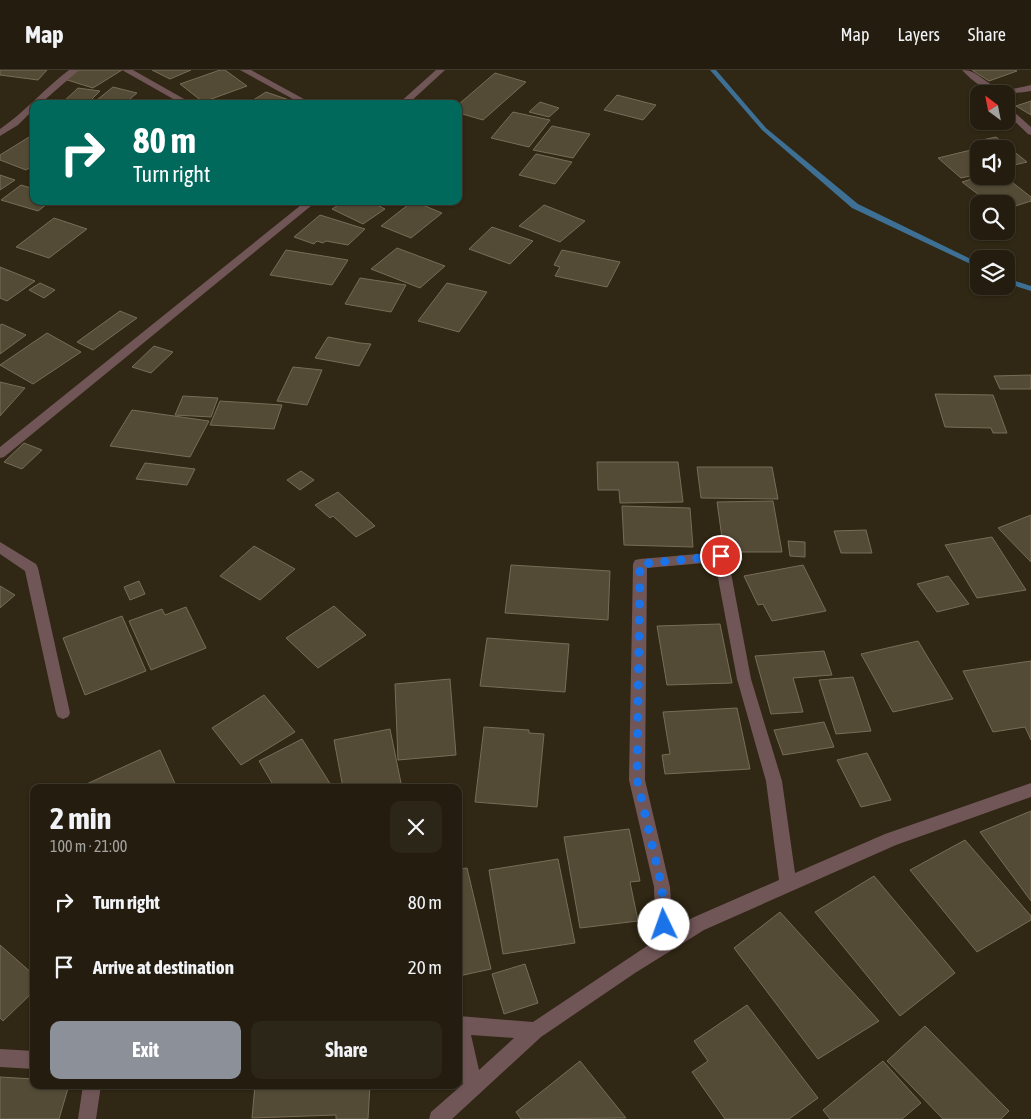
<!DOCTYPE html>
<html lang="en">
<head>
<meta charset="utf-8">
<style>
	:root { --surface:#241d0f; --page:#2c2618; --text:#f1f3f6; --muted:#a3a29e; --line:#413b2f; --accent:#8c9099 }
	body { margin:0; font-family:"Asap Condensed",sans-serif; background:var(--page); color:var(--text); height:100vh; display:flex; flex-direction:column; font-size:19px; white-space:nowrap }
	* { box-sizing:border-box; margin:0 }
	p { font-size:16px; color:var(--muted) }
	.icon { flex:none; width:28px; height:28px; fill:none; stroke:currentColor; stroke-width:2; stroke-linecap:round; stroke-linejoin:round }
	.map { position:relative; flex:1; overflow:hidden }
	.details { position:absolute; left:30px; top:714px; width:432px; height:305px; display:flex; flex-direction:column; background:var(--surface); border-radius:10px; box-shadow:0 1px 4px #0004,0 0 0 1px var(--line) }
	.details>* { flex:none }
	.top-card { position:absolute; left:30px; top:30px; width:432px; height:105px; border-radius:10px; box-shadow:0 1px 4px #0004,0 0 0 1px var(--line); background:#00695c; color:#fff; overflow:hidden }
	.needle { width:32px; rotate:328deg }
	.buttons { position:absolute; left:970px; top:15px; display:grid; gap:10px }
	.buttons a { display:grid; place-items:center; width:45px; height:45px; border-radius:10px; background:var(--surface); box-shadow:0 1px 4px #0004,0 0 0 1px var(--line); font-size:25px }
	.pin { position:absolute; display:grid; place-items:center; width:42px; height:42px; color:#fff; margin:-21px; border:2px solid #fff; border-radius:50%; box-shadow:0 1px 5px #0007 }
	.me { position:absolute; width:55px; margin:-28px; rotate:357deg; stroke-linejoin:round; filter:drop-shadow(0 0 4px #0008) }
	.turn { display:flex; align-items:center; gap:18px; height:105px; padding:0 20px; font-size:22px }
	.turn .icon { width:65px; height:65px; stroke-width:2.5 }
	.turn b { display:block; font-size:35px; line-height:42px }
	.round { display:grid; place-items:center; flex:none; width:52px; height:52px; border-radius:10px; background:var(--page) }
	.head { display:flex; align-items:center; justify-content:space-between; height:85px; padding:0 20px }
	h1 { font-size:30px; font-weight:700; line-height:38px }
	.action { display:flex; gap:10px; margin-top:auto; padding:10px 20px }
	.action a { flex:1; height:58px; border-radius:10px; background:var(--accent); color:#fff; font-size:20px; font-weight:700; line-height:58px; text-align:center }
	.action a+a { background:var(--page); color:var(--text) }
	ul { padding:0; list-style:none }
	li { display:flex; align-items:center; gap:15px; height:65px; padding:0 20px }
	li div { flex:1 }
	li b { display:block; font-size:19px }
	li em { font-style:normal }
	header { display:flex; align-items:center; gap:30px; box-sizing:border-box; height:70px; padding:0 25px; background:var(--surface); border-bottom:1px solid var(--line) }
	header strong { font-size:24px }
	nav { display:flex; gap:28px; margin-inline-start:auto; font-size:18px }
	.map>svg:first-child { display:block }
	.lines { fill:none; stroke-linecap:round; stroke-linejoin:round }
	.stream { fill:#3d7094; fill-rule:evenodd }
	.building { fill:#544b36; stroke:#776d57 }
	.minor { fill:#715658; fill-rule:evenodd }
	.tertiary { fill:#715658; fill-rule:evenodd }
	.route { stroke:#1a73e8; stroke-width:9; stroke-dasharray:0 16.2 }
</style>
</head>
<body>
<header>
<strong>Map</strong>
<nav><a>Map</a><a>Layers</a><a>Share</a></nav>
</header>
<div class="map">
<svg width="1031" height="1049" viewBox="0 0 1031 1049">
	<rect width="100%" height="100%" fill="#302714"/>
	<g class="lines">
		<!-- stream -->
		<path class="stream" d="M 710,0 L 716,0 L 766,58 L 858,134 L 979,193 L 979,198 L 852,138 L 762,60 Z
			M 1006,208 L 1031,216 L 1031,221 L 1006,213 Z"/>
	</g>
	<!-- building -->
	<path class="building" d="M 0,0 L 47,0 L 38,10 L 0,5 Z
		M 79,0 L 122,0 L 93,18 L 64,9 Z
		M 152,0 L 191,0 L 170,9 Z
		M 220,0 L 225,0 L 247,16 L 203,32 L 180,14 Z
		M 972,0 L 1015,0 L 1017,1 L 989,11 Z
		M 495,3 L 526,12 L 483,50 L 459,43 L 459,34 Z
		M 113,17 L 137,23 L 124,34 L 92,34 Z
		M 78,18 L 100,21 L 87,34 L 44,34 L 47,31 L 62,33 Z
		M 266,22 L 298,33 L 247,34 Z
		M 617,25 L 656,35 L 643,50 L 604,40 Z
		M 1031,31 L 1031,45 L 1016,36 Z
		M 540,32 L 559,38 L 549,47 L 529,42 Z
		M 513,42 L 550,50 L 529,77 L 491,68 Z
		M 552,56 L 590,64 L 573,88 L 533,80 Z
		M 34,64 L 34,95 L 26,100 L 0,90 L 0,85 Z
		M 996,67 L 1027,92 L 1006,97 L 1006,79 L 981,79 L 973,72 Z
		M 975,79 L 979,82 L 979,104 L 961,108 L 938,88 Z
		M 536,84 L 572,92 L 555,114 L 519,105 Z
		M 0,105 L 15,110 L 0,120 Z
		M 981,106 L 1004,106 L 1031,127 L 1031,131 L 1006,139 L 1006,134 L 991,134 L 962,112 Z
		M 21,115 L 34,119 L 34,131 L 51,131 L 38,141 L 1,130 Z
		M 345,131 L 369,131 L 385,139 L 363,154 L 332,139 Z
		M 413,131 L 442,143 L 411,168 L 381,156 Z
		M 544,135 L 585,151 L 560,172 L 519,156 Z
		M 320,145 L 365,159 L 348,175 L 326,171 L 323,173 L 317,171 L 314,174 L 294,167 Z
		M 54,148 L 87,159 L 49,188 L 16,177 Z
		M 492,157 L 533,171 L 510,194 L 469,179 Z
		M 397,178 L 445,196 L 420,218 L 371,199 Z
		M 286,180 L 348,190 L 332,215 L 270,205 Z
		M 562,180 L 620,192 L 607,217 L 555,206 L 560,197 L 554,195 Z
		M 0,197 L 35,211 L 7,231 L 0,228 Z
		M 360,208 L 406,215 L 391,242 L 345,234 Z
		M 40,213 L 55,220 L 44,228 L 29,220 Z
		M 447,213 L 487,222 L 459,262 L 418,251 Z
		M 120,241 L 137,248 L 93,280 L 77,272 Z
		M 2,254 L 26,265 L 0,284 L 0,255 Z
		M 47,263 L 81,282 L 33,314 L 0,295 Z
		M 328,267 L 360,273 L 371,274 L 359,296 L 315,288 Z
		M 154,276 L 173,282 L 151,303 L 132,297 Z
		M 293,297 L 322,300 L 307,335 L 277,331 Z
		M 1031,305 L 1031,319 L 1000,319 L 994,306 Z
		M 0,312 L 25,318 L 0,346 Z
		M 935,324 L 993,325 L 1007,363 L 993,363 L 991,358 L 945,357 Z
		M 183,326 L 218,328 L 211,347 L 175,345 Z
		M 220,331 L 282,335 L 274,359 L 210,355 Z
		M 132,340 L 209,351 L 190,387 L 110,376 Z
		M 24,373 L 42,380 L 22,399 L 4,392 Z
		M 597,392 L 678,392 L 683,432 L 620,433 L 619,420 L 598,420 Z
		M 145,393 L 195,399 L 187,415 L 136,409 Z
		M 697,397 L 772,397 L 778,429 L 701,428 Z
		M 301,401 L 314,410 L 300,420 L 287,410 Z
		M 338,422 L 375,456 L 356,467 L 333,446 L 330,448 L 315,435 Z
		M 773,431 L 782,482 L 724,482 L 717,432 Z
		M 622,436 L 690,438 L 693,477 L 624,475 Z
		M 1031,445 L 1031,492 L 998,458 Z
		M 866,460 L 872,483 L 841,483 L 834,461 Z
		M 992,467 L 1026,520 L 977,528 L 945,475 Z
		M 788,471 L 805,472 L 805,487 L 790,486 Z
		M 254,476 L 295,499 L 260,530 L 220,506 Z
		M 725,483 L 741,483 L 742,490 L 726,490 Z
		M 511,495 L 610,501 L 608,550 L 505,543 Z
		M 803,495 L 826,541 L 772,551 L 763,534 L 758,535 L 744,506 Z
		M 948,506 L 969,534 L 937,542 L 917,514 Z
		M 139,511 L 145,524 L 130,530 L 124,517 Z
		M 0,516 L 15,525 L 0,538 Z
		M 334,536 L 366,565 L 318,598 L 286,568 Z
		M 186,537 L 206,578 L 151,600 L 129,551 L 162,539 L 165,545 Z
		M 122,546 L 146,601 L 85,625 L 63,568 Z
		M 720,554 L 732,613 L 667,615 L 657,556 Z
		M 487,568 L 569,574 L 565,622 L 480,616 Z
		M 918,571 L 953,629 L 893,642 L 861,584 Z
		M 824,581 L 832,605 L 793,608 L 803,642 L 771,644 L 755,586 Z
		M 1031,591 L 1031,670 L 1025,657 L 993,662 L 963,601 Z
		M 853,607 L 871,661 L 836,664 L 819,610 Z
		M 450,609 L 456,685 L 398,690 L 395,614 Z
		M 264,625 L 295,662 L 241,695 L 212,658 Z
		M 737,638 L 750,699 L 665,704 L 662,685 L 670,684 L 663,642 Z
		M 824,652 L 834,677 L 783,685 L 774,660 Z
		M 484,657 L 529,660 L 529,663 L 544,664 L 537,737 L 475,732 Z
		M 390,659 L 402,718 L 343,718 L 334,670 Z
		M 302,669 L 331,715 L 327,718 L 282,718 L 281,716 L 275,718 L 259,691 Z
		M 160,680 L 177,718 L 78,718 Z
		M 867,683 L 891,730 L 861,737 L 837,690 Z
		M 1031,741 L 1031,831 L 980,762 Z
		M 629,759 L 640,811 L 630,812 L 638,851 L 580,858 L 564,767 Z
		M 965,770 L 1031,846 L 1031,850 L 977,882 L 910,800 Z
		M 558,789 L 575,873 L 503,884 L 489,800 Z
		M 467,798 L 491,899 L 459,906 L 459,799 Z
		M 874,806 L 955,903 L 900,946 L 815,842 Z
		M 780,842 L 879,951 L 818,989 L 734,878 Z
		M 0,875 L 34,905 L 34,921 L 3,951 L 0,948 Z
		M 525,894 L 538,933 L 504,944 L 492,904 Z
		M 747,935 L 818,1028 L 789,1049 L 725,1049 L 692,1002 L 708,991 L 694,971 Z
		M 925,956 L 1009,1041 L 1001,1049 L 943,1049 L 887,991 Z
		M 580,991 L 626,1048 L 521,1049 L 516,1042 Z
		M 883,991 L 921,1033 L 902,1049 L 830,1049 L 823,1040 Z
		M 0,1007 L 34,1009 L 34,1015 L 69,1015 L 59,1049 L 0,1049 Z
		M 255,1015 L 370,1015 L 368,1049 L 336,1049 L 336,1045 L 252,1048 Z"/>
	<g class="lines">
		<!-- minor -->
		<path class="minor" d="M 69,0 L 79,0 L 40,34 L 34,34 L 34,39 L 18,55 L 0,66 L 0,59 C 25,42 45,18 69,0 Z
			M 122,0 L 133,0 L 193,34 L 182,34 Z
			M 240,0 L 251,0 L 313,34 L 302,34 Z
			M 962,0 C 979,0 984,14 1000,18 C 1010,21 1021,17 1031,15 L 1031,21 C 1002,26 983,23 962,0 Z
			M 1006,35 L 1031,57 L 1031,65 L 1028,64 L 1006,43 Z
			M 0,472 L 36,494 L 38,498 L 70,643 L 68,647 L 63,649 L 58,647 L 56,643 L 25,501 L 0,484 Z
			M 721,482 L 726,483 L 728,487 L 751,609 L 782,711 L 795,803 L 885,764 L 1031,713 L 1031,727 L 896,775 L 704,860 L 635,903 L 541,967 L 452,1049 L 429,1049 L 431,1042 L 463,1014 L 459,992 L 459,946 L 533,952 L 656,870 L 654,817 L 629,710 L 633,494 L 635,490 L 640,489 ZM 715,492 L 737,609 L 766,711 L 779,810 L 692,848 L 673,860 L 670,817 L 645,710 L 647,498 ZM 471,965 L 514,968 L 479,1000 Z
			M 0,979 L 34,981 L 34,999 L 0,997 Z
			M 83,1015 L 101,1015 L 96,1049 L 78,1049 Z"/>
		<!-- tertiary -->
		<path class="tertiary" d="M 436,0 L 445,0 L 408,34 L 398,34 Z
			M 306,131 L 317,131 L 4,387 L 0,388 L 0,377 Z"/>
	</g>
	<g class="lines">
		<!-- route -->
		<path class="route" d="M 664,855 L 662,817 L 637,710 L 640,494 L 721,486"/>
	</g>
</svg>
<div class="buttons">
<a><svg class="needle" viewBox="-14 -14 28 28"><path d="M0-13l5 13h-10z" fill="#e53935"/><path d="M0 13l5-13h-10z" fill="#a3a29e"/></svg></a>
<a><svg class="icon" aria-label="sound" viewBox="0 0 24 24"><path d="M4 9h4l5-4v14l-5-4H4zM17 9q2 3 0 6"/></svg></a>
<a><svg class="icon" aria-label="search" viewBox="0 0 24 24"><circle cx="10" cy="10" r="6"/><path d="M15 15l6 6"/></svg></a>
<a><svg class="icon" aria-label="layers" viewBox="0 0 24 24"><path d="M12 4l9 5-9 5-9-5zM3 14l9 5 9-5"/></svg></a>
</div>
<div class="pin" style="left:721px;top:486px;background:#d93025"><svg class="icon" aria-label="arrive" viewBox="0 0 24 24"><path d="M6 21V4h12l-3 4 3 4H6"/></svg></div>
<svg class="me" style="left:664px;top:855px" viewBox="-20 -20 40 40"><circle r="19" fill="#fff"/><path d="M0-13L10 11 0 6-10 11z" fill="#1a73e8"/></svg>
<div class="top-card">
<div class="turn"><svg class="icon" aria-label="right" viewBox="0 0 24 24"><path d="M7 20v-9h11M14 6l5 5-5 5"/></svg><div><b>80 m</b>Turn right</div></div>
</div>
<section class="details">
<div class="head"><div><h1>2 min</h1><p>100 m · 21:00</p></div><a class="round"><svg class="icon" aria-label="close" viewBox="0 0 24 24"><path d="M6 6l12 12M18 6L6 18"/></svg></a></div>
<ul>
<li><svg class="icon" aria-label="right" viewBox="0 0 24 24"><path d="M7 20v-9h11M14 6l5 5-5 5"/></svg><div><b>Turn right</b></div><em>80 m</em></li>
<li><svg class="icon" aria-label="arrive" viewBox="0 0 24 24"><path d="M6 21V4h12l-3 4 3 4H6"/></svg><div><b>Arrive at destination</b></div><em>20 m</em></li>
</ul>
<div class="action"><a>Exit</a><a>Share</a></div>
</section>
</div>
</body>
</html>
